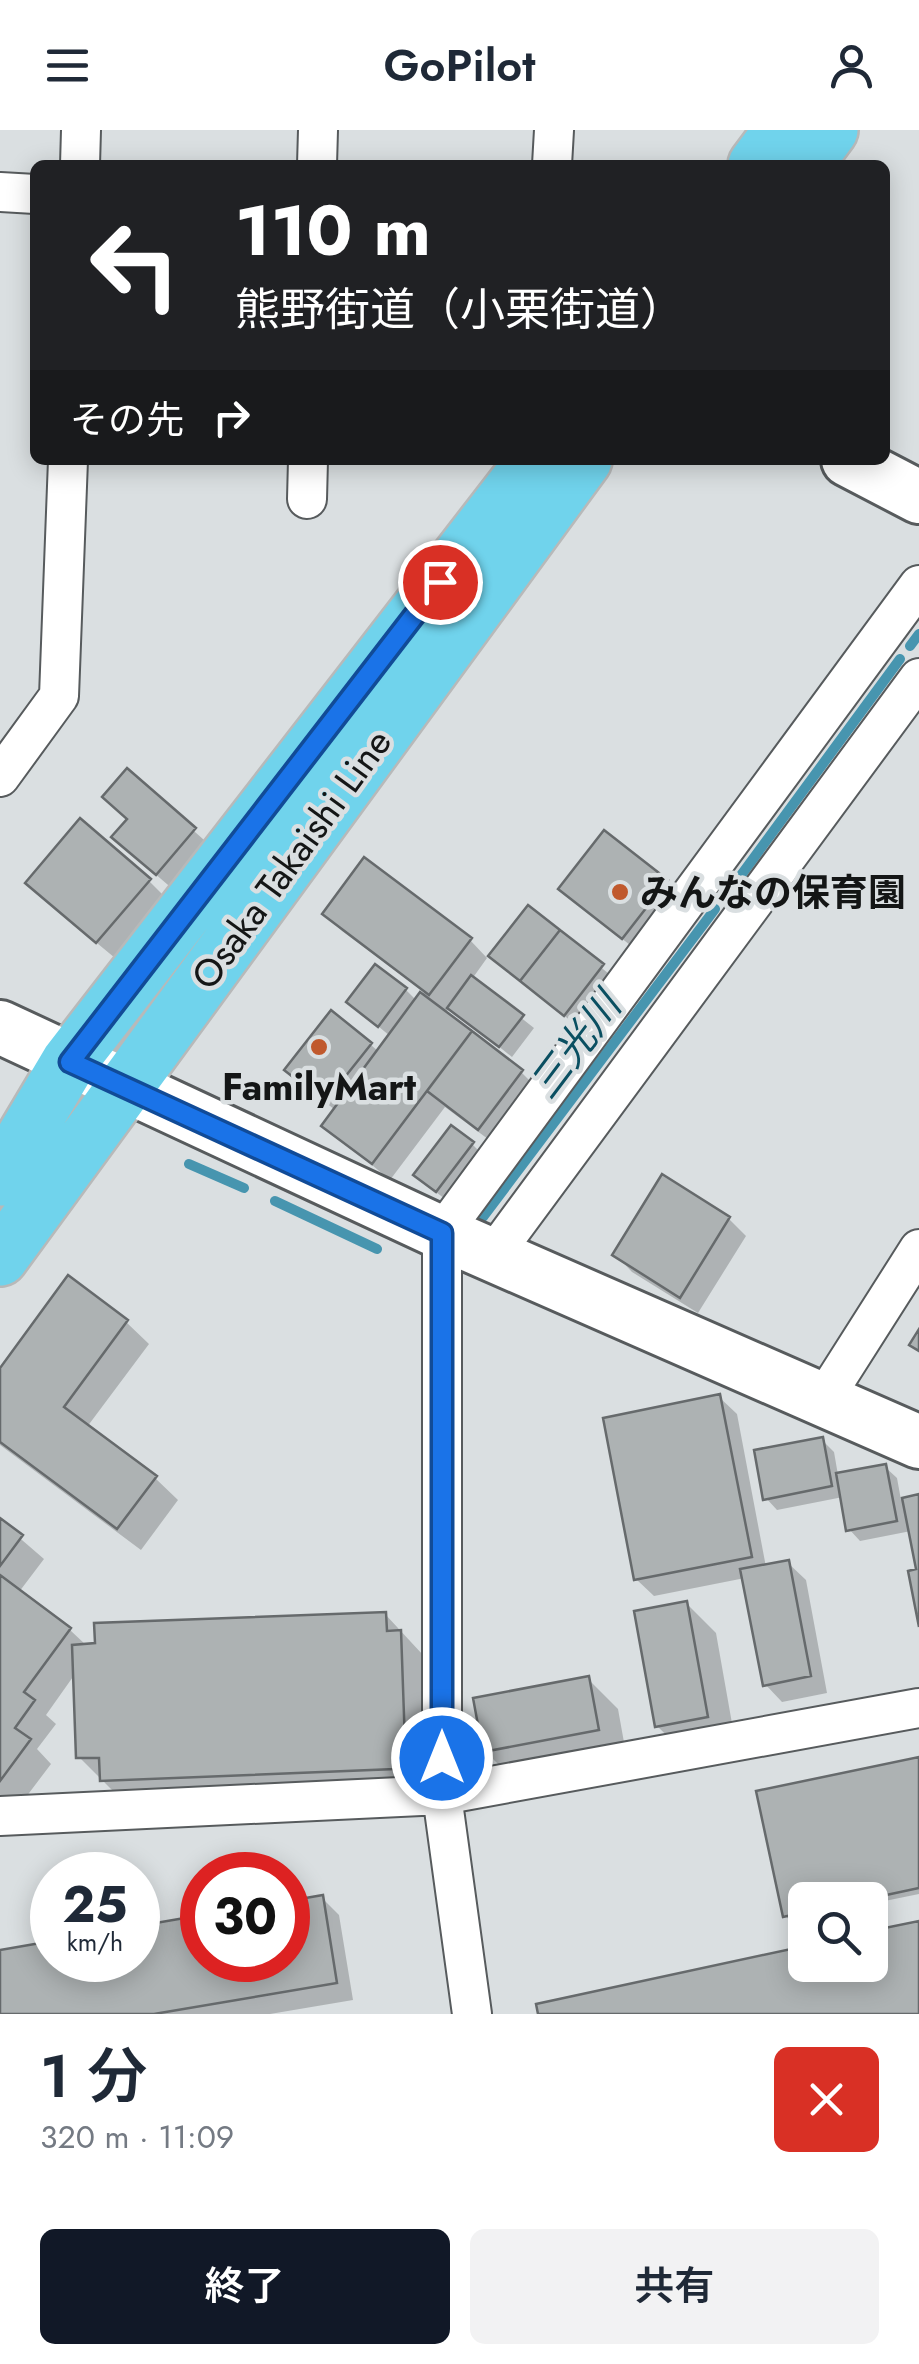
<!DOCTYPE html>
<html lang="ja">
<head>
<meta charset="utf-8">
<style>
	:root { --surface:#fff; --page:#f2f2f3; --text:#1f2937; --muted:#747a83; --accent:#111827 }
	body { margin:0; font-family:Jost,"Noto Sans JP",sans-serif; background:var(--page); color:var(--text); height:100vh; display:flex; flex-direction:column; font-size:38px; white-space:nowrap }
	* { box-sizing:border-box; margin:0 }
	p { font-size:32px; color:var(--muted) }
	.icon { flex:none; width:55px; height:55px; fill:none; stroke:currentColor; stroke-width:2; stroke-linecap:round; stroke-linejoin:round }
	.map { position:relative; height:1884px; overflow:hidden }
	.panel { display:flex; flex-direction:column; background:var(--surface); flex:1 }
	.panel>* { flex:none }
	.hud { position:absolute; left:30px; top:30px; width:860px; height:305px; border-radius:15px; box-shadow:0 5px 25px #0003; background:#202124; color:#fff; overflow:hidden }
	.tools { position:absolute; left:788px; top:1752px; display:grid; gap:20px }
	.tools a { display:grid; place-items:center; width:100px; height:100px; border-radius:15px; background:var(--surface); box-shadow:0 5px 25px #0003; font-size:50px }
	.speed { position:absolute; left:30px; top:1722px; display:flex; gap:20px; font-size:50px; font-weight:700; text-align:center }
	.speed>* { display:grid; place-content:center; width:130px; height:130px; border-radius:50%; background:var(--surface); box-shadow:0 5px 25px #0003; line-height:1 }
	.speed small { font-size:25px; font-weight:400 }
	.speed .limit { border:15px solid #d22; background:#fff; color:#111 }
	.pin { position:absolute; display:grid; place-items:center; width:85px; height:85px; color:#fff; margin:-42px; border:5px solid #fff; border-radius:50%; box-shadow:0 2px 10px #0007 }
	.me { position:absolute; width:110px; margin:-55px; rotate:0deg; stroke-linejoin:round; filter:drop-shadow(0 0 8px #0008) }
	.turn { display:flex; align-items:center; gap:35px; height:210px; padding:0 40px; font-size:45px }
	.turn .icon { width:130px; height:130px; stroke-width:2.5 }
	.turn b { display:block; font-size:70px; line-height:85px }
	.then { display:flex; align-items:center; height:95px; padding:0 40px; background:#0003; gap:20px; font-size:38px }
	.round { display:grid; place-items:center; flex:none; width:105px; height:105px; border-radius:15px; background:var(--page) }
	.overview { display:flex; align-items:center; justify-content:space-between; height:170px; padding:0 40px }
	h1 { font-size:60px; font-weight:600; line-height:75px }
	.cta { display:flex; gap:20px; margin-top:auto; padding:20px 40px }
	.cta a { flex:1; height:115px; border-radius:15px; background:var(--accent); color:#fff; font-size:40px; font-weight:600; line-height:115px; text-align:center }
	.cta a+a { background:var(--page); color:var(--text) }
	header { display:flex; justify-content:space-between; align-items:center; height:130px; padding:0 40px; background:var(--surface); font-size:45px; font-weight:600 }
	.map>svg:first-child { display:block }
	.shadow { fill:#0003 }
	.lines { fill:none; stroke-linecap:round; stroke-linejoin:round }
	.stream { stroke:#4795af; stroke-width:10 }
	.building { fill:#adb2b3; stroke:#666a6c; stroke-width:2.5 }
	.street-casing { stroke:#575b5d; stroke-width:42 }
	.secondary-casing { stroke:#575b5d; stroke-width:58 }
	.primary-casing { stroke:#b8b9b9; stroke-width:60 }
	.street { stroke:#fff; stroke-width:38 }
	.secondary { stroke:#fff; stroke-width:52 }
	.primary { stroke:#70d3ec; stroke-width:55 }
	.route-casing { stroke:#114b97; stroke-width:25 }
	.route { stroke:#1a73e8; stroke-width:18 }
	.poi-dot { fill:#c0592d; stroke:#dadfe1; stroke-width:4 }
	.labels { text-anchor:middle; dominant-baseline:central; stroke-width:9; stroke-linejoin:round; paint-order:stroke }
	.street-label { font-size:38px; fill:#141616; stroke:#dadfe1 }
	.poi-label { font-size:38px; font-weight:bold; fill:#141616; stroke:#dadfe1; text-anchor:start }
	.water-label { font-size:40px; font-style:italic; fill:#0a4f61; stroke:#dadfe1 }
</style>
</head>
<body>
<header><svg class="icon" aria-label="menu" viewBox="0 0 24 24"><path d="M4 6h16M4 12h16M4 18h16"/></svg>GoPilot<svg class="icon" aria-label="person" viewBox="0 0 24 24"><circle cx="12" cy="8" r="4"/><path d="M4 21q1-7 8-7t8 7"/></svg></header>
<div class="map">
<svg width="919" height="1884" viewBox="0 0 919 1884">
	<rect width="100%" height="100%" fill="#dadfe1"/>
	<!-- shadow -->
	<path class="shadow" d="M 127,642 L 212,717 L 175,761 L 132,724 Z
		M 149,751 L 166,768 L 115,828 L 45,770 Z
		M 666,751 L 683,769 L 641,824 L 561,759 Z
		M 528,778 L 614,848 L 577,896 L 491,826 Z
		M 325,783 L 470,810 L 487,828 L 472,849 L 534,898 L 512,927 L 450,877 L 445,884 L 521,942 L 538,959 L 496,1015 L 445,977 L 390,1050 L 324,995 L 335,980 L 299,951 L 371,915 L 379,922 L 390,906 L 349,872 L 406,860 L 417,871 L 424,862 L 342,801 Z
		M 472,1014 L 483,1025 L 449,1072 L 428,1056 Z
		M 662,1047 L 729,1089 L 746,1106 L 698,1183 L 632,1142 L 615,1124 Z
		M 126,1192 L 149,1214 L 87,1297 L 155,1348 L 178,1370 L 141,1420 L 0,1315 L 0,1242 Z
		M 719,1267 L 737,1284 L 766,1437 L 788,1433 L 806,1450 L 827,1563 L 782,1572 L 765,1554 L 745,1448 L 654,1466 L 636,1449 Z
		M 822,1310 L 834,1322 L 838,1345 L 885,1337 L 897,1348 L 901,1370 L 919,1367 L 919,1484 L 918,1441 L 911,1401 L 860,1411 L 849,1399 L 843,1367 L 777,1380 L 766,1368 Z
		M 0,1391 L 44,1429 L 19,1462 L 70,1500 L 87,1516 L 385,1484 L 423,1525 L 427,1636 L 416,1637 L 417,1661 L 124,1672 L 79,1627 L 75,1544 L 46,1585 L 56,1594 L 37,1619 L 51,1634 L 20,1675 L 0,1676 Z
		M 687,1474 L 716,1503 L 736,1616 L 687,1625 L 657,1596 Z
		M 588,1549 L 618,1579 L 627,1629 L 515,1651 L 485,1621 Z
		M 919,1630 L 919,1764 L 870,1774 L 870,1770 L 805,1770 L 805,1788 L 790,1791 L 785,1785 Z
		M 322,1768 L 339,1785 L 353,1870 L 270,1884 L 0,1884 L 0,1822 L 52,1813 L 52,1830 L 138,1830 L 138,1799 L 202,1788 L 202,1830 L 288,1830 L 288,1774 Z"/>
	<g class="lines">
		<!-- stream -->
		<path class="stream" d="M 910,516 L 919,504
			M 725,767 L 900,529
			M 189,1034 L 244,1058
			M 275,1071 L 377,1119
			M 483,1087 L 715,779"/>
	</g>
	<!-- building -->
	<path class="building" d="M 127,638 L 196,698 L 156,745 L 111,707 L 127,689 L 102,667 Z
		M 80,688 L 151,749 L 96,813 L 25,753 Z
		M 604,700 L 668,750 L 622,809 L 558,759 Z
		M 364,727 L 472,808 L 429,865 L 322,784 Z
		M 528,775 L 560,800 L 520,851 L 488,826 Z
		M 560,800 L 604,834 L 564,886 L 520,851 Z
		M 375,834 L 407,858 L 378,897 L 346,872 Z
		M 471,845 L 524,885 L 499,917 L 447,878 Z
		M 420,862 L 472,901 L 372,1034 L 321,996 Z
		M 331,880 L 372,913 L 325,972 L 284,940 Z
		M 472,901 L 523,940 L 478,1000 L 427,961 Z
		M 451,995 L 474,1012 L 436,1062 L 413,1045 Z
		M 662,1044 L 730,1087 L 680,1168 L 612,1125 Z
		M 68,1145 L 128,1190 L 64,1277 L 157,1346 L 117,1399 L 0,1312 L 0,1238 Z
		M 919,1199 L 919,1221 L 909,1215 Z
		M 720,1264 L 752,1427 L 634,1450 L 603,1288 Z
		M 823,1307 L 832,1356 L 763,1370 L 754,1320 Z
		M 886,1334 L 897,1391 L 846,1401 L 836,1343 Z
		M 919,1364 L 919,1497 L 908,1441 L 916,1439 L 902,1368 Z
		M 0,1388 L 23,1405 L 0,1436 Z
		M 789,1430 L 811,1546 L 763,1556 L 740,1439 Z
		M 0,1445 L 71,1498 L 24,1562 L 35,1570 L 15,1598 L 31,1609 L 0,1651 Z
		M 687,1471 L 708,1587 L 655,1597 L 634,1481 Z
		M 386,1482 L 387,1501 L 401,1500 L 405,1614 L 395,1615 L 395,1639 L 100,1651 L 99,1628 L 76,1628 L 72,1515 L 95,1513 L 94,1493 Z
		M 589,1546 L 599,1600 L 483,1622 L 473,1568 Z
		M 919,1627 L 919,1758 L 863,1770 L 805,1770 L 805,1782 L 783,1787 L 756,1661 Z
		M 323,1765 L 337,1853 L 154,1884 L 0,1884 L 0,1820 L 52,1811 L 52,1830 L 138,1830 L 138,1796 L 202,1785 L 202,1830 L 288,1830 L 288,1771 Z
		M 919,1791 L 919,1884 L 538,1884 L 536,1874 L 805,1816 L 805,1835 L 870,1835 L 870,1801 Z"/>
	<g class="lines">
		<!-- street casing -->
		<g class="street-casing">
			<path id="street" d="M 80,35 L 81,0
				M 317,35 L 318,0
				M 552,35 L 554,0
				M 0,62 L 35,64
				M 307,369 L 308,330
				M 0,647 L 59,566 L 68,330
				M 493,1125 L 919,548
				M 823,1270 L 919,1119
				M 0,1686 L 442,1665 L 919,1578
				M 472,1884 L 442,1665 L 442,1103 L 919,455"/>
		</g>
		<!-- secondary casing -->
		<g class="secondary-casing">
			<path id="secondary" d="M 848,330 L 919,367
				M 0,897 L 442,1103 L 919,1312"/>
		</g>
		<!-- primary casing -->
		<g class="primary-casing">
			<path id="primary" d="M 756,35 L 782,0
				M 804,35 L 830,0
				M 0,1048 L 69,932 L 535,330
				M 0,1128 L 584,330"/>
		</g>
		<!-- street -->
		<use href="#street" class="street"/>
		<!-- secondary -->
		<use href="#secondary" class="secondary"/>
		<!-- primary -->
		<use href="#primary" class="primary"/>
	</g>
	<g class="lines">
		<!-- route casing -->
		<g class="route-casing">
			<path id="route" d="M 440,452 L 70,932 L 442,1103 L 442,1628"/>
		</g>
		<!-- route -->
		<use href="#route" class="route"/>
	</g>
	<!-- markers -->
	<g class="poi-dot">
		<circle cx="620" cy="762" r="10"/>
		<circle cx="319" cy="917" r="10"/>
	</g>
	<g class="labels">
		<!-- street labels -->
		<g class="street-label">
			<text transform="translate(291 729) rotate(-54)">Osaka Takaishi Line</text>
		</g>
		<!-- poi labels -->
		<g class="poi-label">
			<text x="640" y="762">みんなの保育園</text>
			<text x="319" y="956" text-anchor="middle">FamilyMart</text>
		</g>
		<!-- water labels -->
		<g class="water-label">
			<text transform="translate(575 915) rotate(-53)">三光川</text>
		</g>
	</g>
</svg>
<div class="tools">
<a><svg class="icon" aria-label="search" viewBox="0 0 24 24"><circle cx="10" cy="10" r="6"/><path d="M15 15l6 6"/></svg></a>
</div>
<div class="speed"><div>25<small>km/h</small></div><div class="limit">30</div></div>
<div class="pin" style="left:440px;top:452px;background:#d93025"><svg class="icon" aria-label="arrive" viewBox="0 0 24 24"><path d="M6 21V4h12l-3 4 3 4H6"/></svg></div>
<svg class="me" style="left:442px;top:1628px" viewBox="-20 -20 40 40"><circle r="17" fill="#1a73e8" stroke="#fff" stroke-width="3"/><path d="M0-11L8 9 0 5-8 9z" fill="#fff"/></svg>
<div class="hud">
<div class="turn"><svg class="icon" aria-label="left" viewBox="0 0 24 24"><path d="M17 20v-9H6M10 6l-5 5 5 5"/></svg><div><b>110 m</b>熊野街道（小栗街道）</div></div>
<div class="then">その先<svg class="icon" aria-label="right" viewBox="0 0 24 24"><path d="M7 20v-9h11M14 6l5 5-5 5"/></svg></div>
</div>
</div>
<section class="panel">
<div class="overview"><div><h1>1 分</h1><p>320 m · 11:09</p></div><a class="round" style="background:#d93025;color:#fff"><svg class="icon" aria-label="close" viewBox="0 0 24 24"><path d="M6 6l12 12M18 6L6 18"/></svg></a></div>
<div class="cta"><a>終了</a><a>共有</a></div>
</section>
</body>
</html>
